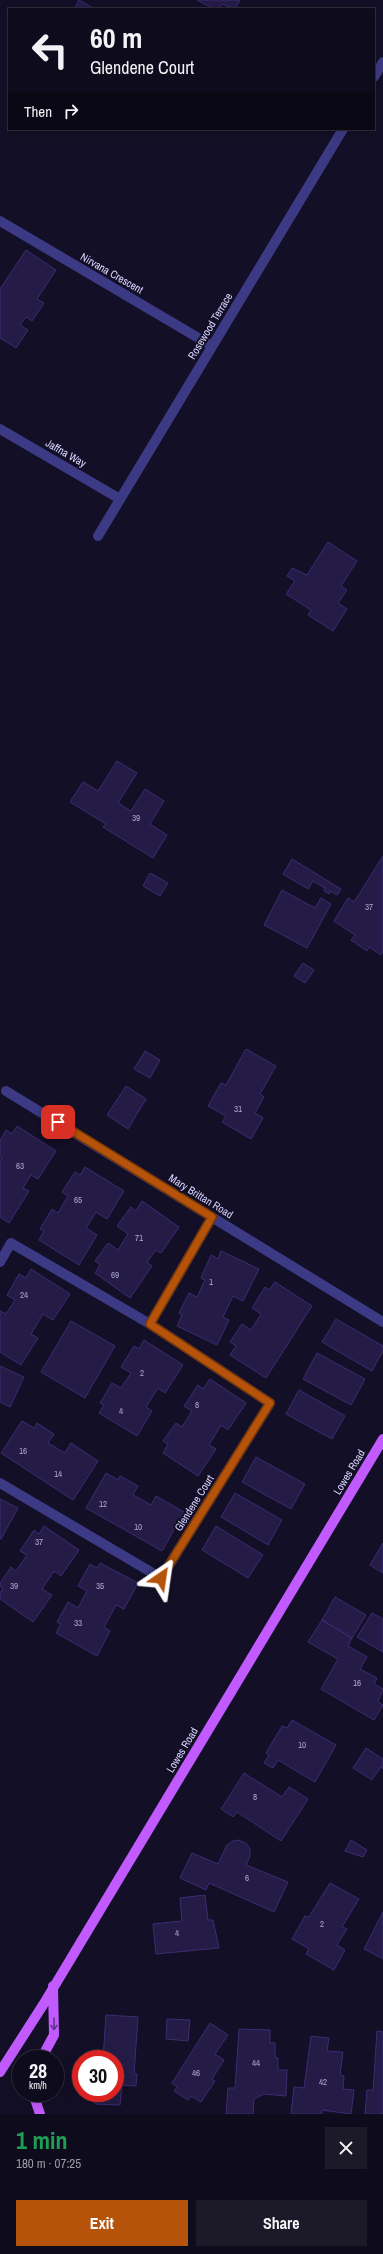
<!DOCTYPE html>
<html lang="en">
<head>
<meta charset="utf-8">
<style>
	:root { --surface:#0e0b1c; --page:#1c1929; --text:#f1f3f6; --muted:#9b9ba3; --line:#2e2b3b; --accent:#b45309 }
	body { margin:0; font-family:"Archivo Narrow",sans-serif; background:var(--page); color:var(--text); height:100vh; display:flex; flex-direction:column; font-size:15px; white-space:nowrap }
	* { box-sizing:border-box; margin:0 }
	p { font-size:13px; color:var(--muted) }
	.icon { flex:none; width:22px; height:22px; fill:none; stroke:currentColor; stroke-width:2; stroke-linecap:round; stroke-linejoin:round }
	.map { position:relative; height:2114px; overflow:hidden }
	.drawer { display:flex; flex-direction:column; background:var(--surface); flex:1 }
	.drawer>* { flex:none }
	.top-card { position:absolute; left:8px; top:8px; width:367px; height:122px; border-radius:0px; box-shadow:0 4px 16px #0002,0 0 0 1px var(--line); background:#0e0b1c; color:var(--text); overflow:hidden }
	.speed { position:absolute; left:12px; top:2050px; display:flex; gap:8px; font-size:20px; font-weight:700; text-align:center }
	.speed>* { display:grid; place-content:center; width:52px; height:52px; border-radius:50%; background:var(--surface); box-shadow:0 4px 16px #0002,0 0 0 1px var(--line); line-height:1 }
	.speed small { font-size:10px; font-weight:400 }
	.speed .limit { border:6px solid #d22; background:#fff; color:#111 }
	.pin { position:absolute; display:grid; place-items:center; width:34px; height:34px; color:#fff; margin:-17px; border-radius:8px; box-shadow:0 2px 6px #0006 }
	.me { position:absolute; width:44px; margin:-22px; rotate:32deg; stroke-linejoin:round; filter:drop-shadow(0 0 3px #0008) }
	.turn { display:flex; align-items:center; gap:14px; height:84px; padding:0 16px; font-size:18px }
	.turn .icon { width:52px; height:52px; stroke-width:2.5 }
	.turn b { display:block; font-size:28px; line-height:34px }
	.then { display:flex; align-items:center; height:38px; padding:0 16px; background:#0003; gap:8px; font-size:15px }
	.round { display:grid; place-items:center; flex:none; width:42px; height:42px; border-radius:0px; background:var(--page) }
	.summary { display:flex; align-items:center; justify-content:space-between; height:68px; padding:0 16px }
	h1 { font-size:24px; font-weight:700; line-height:30px; color:#1e9e55 }
	.button { display:flex; gap:8px; margin-top:auto; padding:8px 16px }
	.button a { flex:1; height:46px; border-radius:0px; background:var(--accent); color:#fff; font-size:16px; font-weight:700; line-height:46px; text-align:center }
	.button a+a { background:var(--page); color:var(--text) }
	.map>svg:first-child { display:block }
	.building { fill:#241b47; stroke:#3b2d73 }
	.lines { fill:none; stroke-linecap:round; stroke-linejoin:round }
	.minor { stroke:#3d3a85; stroke-width:10 }
	.major { stroke:#c25bff; stroke-width:10 }
	.oneway { stroke:#623188 }
	.route-casing { stroke:#753606; stroke-width:10 }
	.route { stroke:#b45309; stroke-width:7 }
	.labels { text-anchor:middle; dominant-baseline:central; stroke-width:4; stroke-linejoin:round; paint-order:stroke }
	.number-label { font-size:9px; fill:#aca6d1 }
	.street-label { font-size:11px; fill:#d9d4ff; stroke:#130f26 }
</style>
</head>
<body>
<div class="map">
<svg width="383" height="2114" viewBox="0 0 383 2114">
	<rect width="100%" height="100%" fill="#130f26"/>
	<!-- building -->
	<path class="building" d="M 79,0 L 95,9 L 74,9 Z
		M 197,0 L 240,0 L 235,9 L 222,4 L 219,9 L 214,9 Z
		M 26,250 L 56,270 L 37,299 L 44,303 L 32,321 L 26,317 L 20,325 L 28,330 L 16,348 L 0,338 L 0,289 Z
		M 328,542 L 357,561 L 341,586 L 347,590 L 338,603 L 347,609 L 333,631 L 308,615 L 311,610 L 286,594 L 295,581 L 287,576 L 292,568 L 307,575 Z
		M 117,761 L 137,773 L 118,803 L 131,811 L 145,789 L 164,801 L 150,824 L 167,835 L 153,858 L 103,827 L 106,824 L 70,802 L 83,782 L 98,791 Z
		M 383,856 L 383,951 L 381,955 L 369,947 L 367,951 L 351,940 L 355,935 L 334,921 L 348,898 L 354,902 Z
		M 292,859 L 341,889 L 337,895 L 330,891 L 329,894 L 324,891 L 325,888 L 313,881 L 308,889 L 283,874 Z
		M 150,873 L 168,883 L 160,896 L 143,886 Z
		M 282,890 L 315,908 L 321,898 L 331,904 L 307,948 L 264,925 Z
		M 303,963 L 314,970 L 305,983 L 294,976 Z
		M 246,1049 L 276,1066 L 260,1094 L 264,1097 L 255,1113 L 263,1118 L 251,1139 L 222,1122 L 226,1116 L 208,1106 L 221,1083 L 226,1085 Z
		M 145,1051 L 160,1060 L 150,1078 L 134,1069 Z
		M 126,1086 L 146,1099 L 128,1129 L 107,1115 Z
		M 17,1126 L 56,1151 L 38,1179 L 31,1175 L 23,1188 L 29,1191 L 9,1223 L 0,1217 L 0,1161 L 2,1158 L 0,1157 L 0,1141 L 6,1130 L 12,1134 Z
		M 85,1167 L 124,1191 L 107,1219 L 96,1212 L 86,1228 L 97,1235 L 79,1265 L 39,1240 L 44,1231 L 40,1229 L 52,1209 L 58,1213 L 68,1196 L 62,1192 L 75,1172 L 80,1175 Z
		M 142,1201 L 179,1227 L 161,1253 L 156,1250 L 147,1262 L 152,1266 L 130,1298 L 95,1273 L 100,1265 L 95,1261 L 108,1243 L 118,1250 L 128,1234 L 117,1226 L 131,1207 L 136,1211 Z
		M 221,1251 L 259,1269 L 243,1301 L 233,1296 L 223,1317 L 229,1320 L 217,1345 L 177,1326 L 182,1315 L 179,1313 L 189,1293 L 197,1297 L 205,1280 L 201,1278 L 211,1255 L 218,1259 Z
		M 31,1269 L 70,1294 L 53,1320 L 43,1314 L 31,1334 L 38,1338 L 21,1365 L 0,1352 L 0,1311 L 6,1314 L 15,1300 L 7,1295 L 19,1274 L 26,1278 Z
		M 275,1282 L 312,1306 L 266,1378 L 230,1355 L 236,1346 L 230,1342 L 242,1324 L 251,1330 L 261,1314 L 252,1308 L 265,1287 L 269,1290 Z
		M 336,1319 L 383,1346 L 383,1351 L 372,1371 L 322,1342 Z
		M 71,1321 L 115,1346 L 85,1398 L 41,1372 Z
		M 144,1340 L 183,1365 L 165,1393 L 158,1388 L 146,1407 L 152,1411 L 137,1436 L 99,1413 L 104,1405 L 100,1403 L 112,1383 L 121,1388 L 131,1373 L 121,1367 L 134,1346 L 139,1349 Z
		M 317,1353 L 365,1379 L 351,1405 L 303,1379 Z
		M 0,1366 L 24,1377 L 10,1407 L 0,1402 Z
		M 210,1379 L 246,1403 L 228,1430 L 221,1425 L 209,1445 L 216,1449 L 198,1476 L 163,1453 L 168,1444 L 163,1441 L 176,1423 L 182,1427 L 192,1411 L 184,1406 L 198,1385 L 203,1389 Z
		M 299,1390 L 345,1416 L 332,1439 L 286,1414 Z
		M 22,1421 L 34,1428 L 37,1423 L 54,1434 L 48,1443 L 65,1453 L 71,1443 L 98,1461 L 73,1500 L 1,1453 Z
		M 256,1457 L 305,1484 L 291,1509 L 242,1482 Z
		M 106,1473 L 118,1480 L 120,1476 L 138,1486 L 133,1495 L 151,1505 L 156,1496 L 184,1512 L 162,1551 L 86,1508 Z
		M 235,1493 L 282,1520 L 268,1545 L 221,1517 Z
		M 0,1499 L 18,1508 L 1,1539 L 0,1539 Z
		M 44,1526 L 79,1550 L 61,1576 L 54,1571 L 42,1589 L 52,1595 L 33,1622 L 0,1599 L 0,1593 L 3,1588 L 0,1586 L 0,1583 L 11,1567 L 16,1571 L 27,1555 L 20,1551 L 34,1530 L 39,1534 Z
		M 216,1526 L 263,1555 L 248,1578 L 202,1550 Z
		M 383,1543 L 383,1573 L 370,1565 Z
		M 100,1563 L 138,1583 L 124,1609 L 116,1605 L 104,1627 L 110,1631 L 97,1656 L 56,1633 L 61,1624 L 57,1622 L 68,1602 L 78,1608 L 87,1591 L 78,1586 L 90,1564 L 97,1568 Z
		M 335,1597 L 366,1615 L 352,1638 L 322,1620 Z
		M 372,1613 L 383,1619 L 383,1652 L 357,1637 Z
		M 322,1620 L 352,1638 L 348,1646 L 367,1657 L 360,1669 L 377,1678 L 374,1684 L 383,1689 L 378,1702 L 383,1705 L 374,1720 L 321,1689 L 338,1659 L 308,1642 Z
		M 292,1720 L 336,1745 L 315,1782 L 278,1760 L 273,1768 L 264,1763 L 269,1755 L 266,1753 L 282,1726 L 287,1728 Z
		M 366,1748 L 383,1759 L 383,1769 L 381,1767 L 372,1780 L 353,1768 Z
		M 244,1773 L 282,1797 L 289,1787 L 308,1799 L 281,1841 L 237,1812 L 233,1817 L 221,1809 Z
		M 238,1840 L 246,1843 L 250,1849 L 250,1856 L 246,1865 L 288,1882 L 274,1912 L 209,1883 L 206,1890 L 180,1878 L 192,1853 L 218,1864 L 227,1845 L 233,1841 Z
		M 351,1840 L 367,1850 L 363,1857 L 345,1851 Z
		M 330,1883 L 359,1899 L 342,1927 L 347,1929 L 337,1945 L 345,1950 L 334,1970 L 306,1954 L 309,1949 L 292,1939 L 305,1916 L 309,1917 Z
		M 205,1895 L 208,1920 L 213,1920 L 219,1948 L 156,1954 L 153,1924 L 182,1921 L 180,1898 Z
		M 383,1912 L 383,1959 L 364,1949 Z
		M 106,2015 L 138,2017 L 134,2074 L 137,2074 L 136,2086 L 122,2085 L 120,2105 L 95,2104 L 95,2093 L 115,2093 L 115,2059 L 103,2059 Z
		M 167,2019 L 190,2020 L 188,2041 L 166,2039 Z
		M 210,2023 L 228,2035 L 215,2054 L 224,2060 L 212,2079 L 215,2081 L 201,2102 L 191,2096 L 188,2100 L 174,2091 L 177,2087 L 172,2083 Z
		M 239,2029 L 270,2030 L 270,2043 L 275,2043 L 275,2057 L 278,2058 L 278,2070 L 287,2070 L 286,2096 L 264,2094 L 254,2099 L 253,2114 L 226,2114 L 228,2088 L 235,2088 Z
		M 377,2031 L 383,2032 L 383,2114 L 365,2114 L 367,2090 L 373,2090 Z
		M 311,2036 L 329,2038 L 327,2051 L 343,2052 L 340,2075 L 344,2076 L 343,2089 L 354,2090 L 351,2114 L 322,2110 L 322,2114 L 291,2114 L 294,2087 L 304,2088 Z"/>
	<g class="lines">
		<!-- minor -->
		<path class="minor" d="M 374,77 L 383,62
			M 0,221 L 212,346
			M 0,429 L 120,499
			M 98,536 L 343,129
			M 6,1091 L 383,1322
			M 0,1262 L 11,1243 L 150,1324 L 270,1403 L 161,1578 L 0,1483
			M 150,1324 L 212,1217"/>
		<!-- major -->
		<path class="major" d="M 41,2059 L 54,2035 L 53,1986
			M 0,2072 L 43,2005 L 383,1439
			M 33,2093 L 40,2114"/>
	</g>
	<!-- one-way arrows -->
	<defs><path id="oneway-shaft" d="M-6 0H5M1.5-3L5.5 0L1.5 3" fill="none" stroke-width="1.6" stroke-linecap="round" stroke-linejoin="round"/></defs>
	<use class="oneway" href="#oneway-shaft" transform="translate(54 2024) rotate(90)"/>
	<g class="lines">
		<!-- route casing -->
		<g class="route-casing">
			<path id="route" d="M 58,1122 L 212,1217 L 150,1324 L 270,1403 L 161,1578"/>
		</g>
		<!-- route -->
		<use href="#route" class="route"/>
	</g>
	<g class="labels">
		<!-- number labels -->
		<g class="number-label">
			<text x="136" y="818">39</text>
			<text x="369" y="907">37</text>
			<text x="238" y="1109">31</text>
			<text x="20" y="1166">63</text>
			<text x="78" y="1200">65</text>
			<text x="139" y="1238">71</text>
			<text x="115" y="1275">69</text>
			<text x="211" y="1282">1</text>
			<text x="24" y="1295">24</text>
			<text x="142" y="1373">2</text>
			<text x="197" y="1405">8</text>
			<text x="121" y="1411">4</text>
			<text x="23" y="1451">16</text>
			<text x="58" y="1474">14</text>
			<text x="103" y="1504">12</text>
			<text x="138" y="1527">10</text>
			<text x="39" y="1542">37</text>
			<text x="14" y="1586">39</text>
			<text x="100" y="1586">35</text>
			<text x="78" y="1623">33</text>
			<text x="357" y="1683">16</text>
			<text x="302" y="1745">10</text>
			<text x="255" y="1797">8</text>
			<text x="247" y="1878">6</text>
			<text x="322" y="1924">2</text>
			<text x="177" y="1933">4</text>
			<text x="256" y="2063">44</text>
			<text x="196" y="2073">46</text>
			<text x="323" y="2082">42</text>
		</g>
		<!-- street labels -->
		<g class="street-label">
			<text transform="translate(112 273) rotate(30)">Nirvana Crescent</text>
			<text transform="translate(210 326) rotate(-59)">Rosewood Terrace</text>
			<text transform="translate(66 453) rotate(30)">Jaffna Way</text>
			<text transform="translate(201 1196) rotate(32)">Mary Brittan Road</text>
			<text transform="translate(349 1472) rotate(-59)">Lowes Road</text>
			<text transform="translate(194 1503) rotate(-58)">Glendene Court</text>
			<text transform="translate(182 1750) rotate(-59)">Lowes Road</text>
		</g>
	</g>
</svg>
<div class="speed"><div>28<small>km/h</small></div><div class="limit">30</div></div>
<div class="pin" style="left:58px;top:1122px;background:#d93025"><svg class="icon" aria-label="arrive" viewBox="0 0 24 24"><path d="M6 21V4h12l-3 4 3 4H6"/></svg></div>
<svg class="me" style="left:161px;top:1578px" viewBox="-20 -20 40 40"><path d="M0-17L14 15 0 8-14 15z" fill="#b45309" stroke="#fff" stroke-width="4"/></svg>
<div class="top-card">
<div class="turn"><svg class="icon" aria-label="left" viewBox="0 0 24 24"><path d="M17 20v-9H6M10 6l-5 5 5 5"/></svg><div><b>60 m</b>Glendene Court</div></div>
<div class="then">Then<svg class="icon" aria-label="right" viewBox="0 0 24 24"><path d="M7 20v-9h11M14 6l5 5-5 5"/></svg></div>
</div>
</div>
<section class="drawer">
<div class="summary"><div><h1>1 min</h1><p>180 m · 07:25</p></div><a class="round"><svg class="icon" aria-label="close" viewBox="0 0 24 24"><path d="M6 6l12 12M18 6L6 18"/></svg></a></div>
<div class="button"><a>Exit</a><a>Share</a></div>
</section>
</body>
</html>
